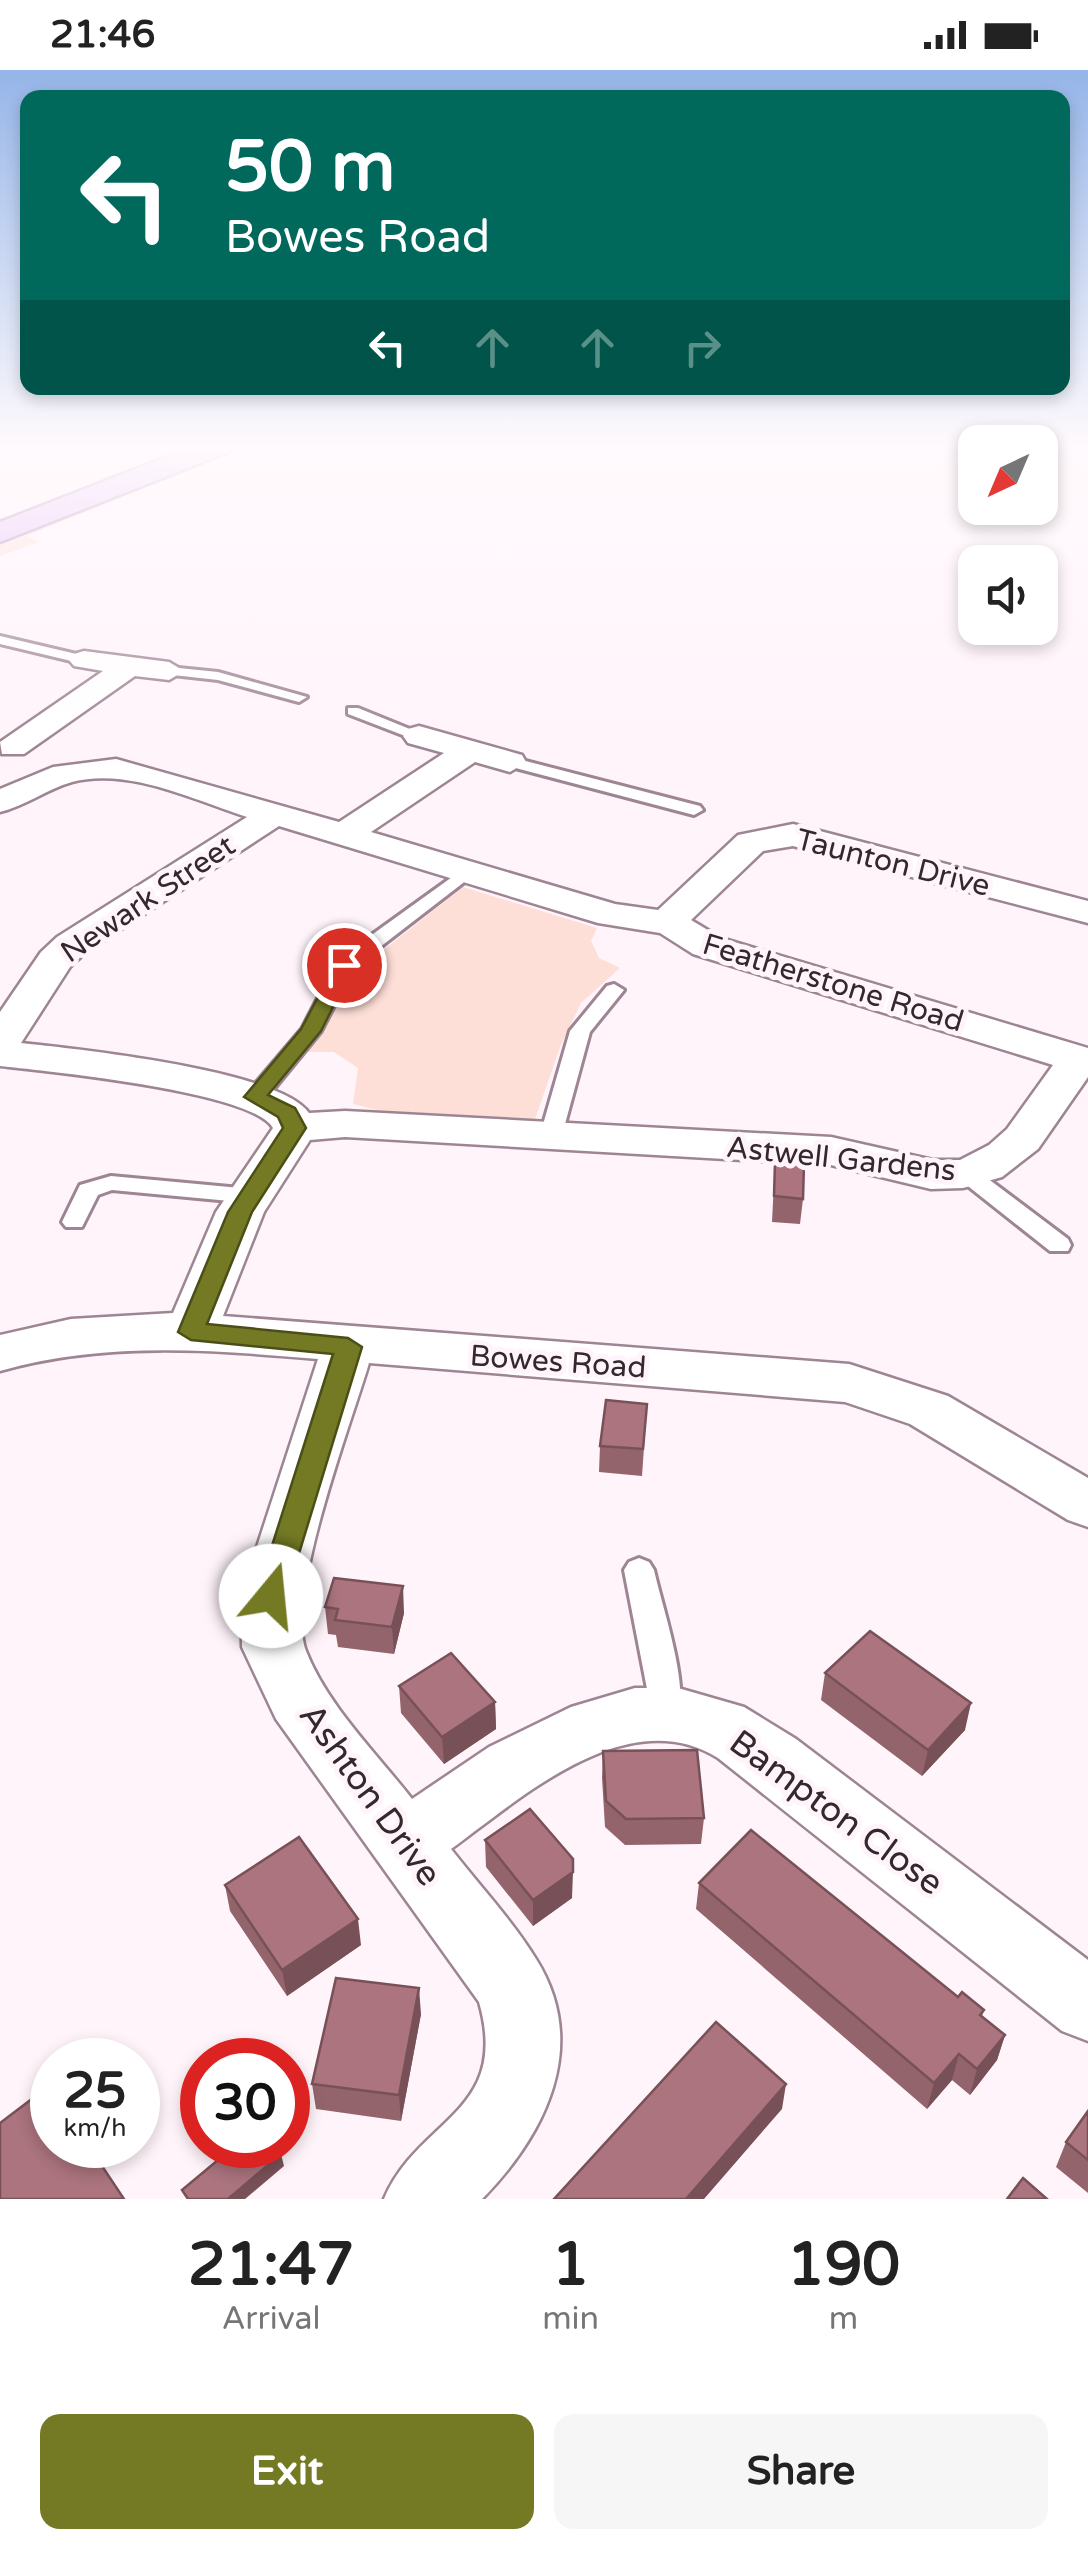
<!DOCTYPE html>
<html lang="en">
<head>
<meta charset="utf-8">
<style>
	:root { --surface:#fff; --page:#f6f6f6; --text:#222; --muted:#767676; --accent:#747a23 }
	body { margin:0; font-family:"Varela Round",sans-serif; background:var(--page); color:var(--text); height:100vh; display:flex; flex-direction:column; font-size:38px; white-space:nowrap }
	* { box-sizing:border-box; margin:0 }
	p { font-size:32px; color:var(--muted) }
	.icon { flex:none; width:55px; height:55px; fill:none; stroke:currentColor; stroke-width:2; stroke-linecap:round; stroke-linejoin:round }
	.map { position:relative; height:2129px; overflow:hidden }
	.drawer { display:flex; flex-direction:column; background:var(--surface); flex:1 }
	.drawer>* { flex:none }
	.hud { position:absolute; left:20px; top:20px; width:1050px; height:305px; border-radius:20px; box-shadow:0 5px 15px #0003; background:#00695c; color:#fff; overflow:hidden }
	.needle { width:65px; rotate:224deg }
	.buttons { position:absolute; left:958px; top:355px; display:grid; gap:20px }
	.buttons a { display:grid; place-items:center; width:100px; height:100px; border-radius:20px; background:var(--surface); box-shadow:0 5px 15px #0003; font-size:50px }
	.speed { position:absolute; left:30px; top:1968px; display:flex; gap:20px; font-size:50px; font-weight:700; text-align:center }
	.speed>* { display:grid; place-content:center; width:130px; height:130px; border-radius:50%; background:var(--surface); box-shadow:0 5px 15px #0003; line-height:1 }
	.speed small { font-size:25px; font-weight:400 }
	.speed .limit { border:15px solid #d22; background:#fff; color:#111 }
	.pin { position:absolute; display:grid; place-items:center; width:85px; height:85px; color:#fff; margin:-42px; border:5px solid #fff; border-radius:50%; box-shadow:0 2px 10px #0007 }
	.me { position:absolute; width:110px; margin:-55px; rotate:17deg; stroke-linejoin:round; filter:drop-shadow(0 0 8px #0008) }
	.turn { display:flex; align-items:center; gap:35px; height:210px; padding:0 40px; font-size:45px }
	.turn .icon { width:130px; height:130px; stroke-width:2.5 }
	.turn b { display:block; font-size:70px; line-height:85px }
	.lanes { display:flex; align-items:center; height:95px; padding:0 40px; background:#0003; justify-content:center; gap:50px; direction:ltr }
	.lanes .off { opacity:.35 }
	.eta { display:flex; justify-content:space-evenly; align-items:center; height:170px; text-align:center }
	.eta b { font-size:60px; font-weight:700; line-height:70px }
	.button { display:flex; gap:20px; margin-top:auto; padding:20px 40px }
	.button a { flex:1; height:115px; border-radius:20px; background:var(--accent); color:#fff; font-size:40px; font-weight:700; line-height:115px; text-align:center }
	.button a+a { background:var(--page); color:var(--text) }
	.status { display:flex; justify-content:space-between; align-items:center; height:70px; padding:0 50px; background:var(--surface); direction:ltr }
	.status svg { height:28px; fill:currentColor }
	.map>svg:first-child { display:block }
	.green { fill:#fedfd7 }
	.lines { fill:none; stroke-linecap:round; stroke-linejoin:round }
	.lane-casing { stroke:#9e8594; stroke-width:6 }
	.street-casing { stroke:#9e8594; stroke-width:5 }
	.highway-casing { stroke:#a687b1; stroke-width:5 }
	.lane { fill:#fff; fill-rule:evenodd }
	.street { fill:#fff; fill-rule:evenodd }
	.highway { fill:#e4baf7; fill-rule:evenodd }
	.wall { fill:#93646c }
	.shaded-wall { fill:#785158 }
	.building { fill:#ab747e; stroke:#785158; stroke-width:2.5 }
	.route { fill:#747a23; stroke:#4b4f17; stroke-width:2.5 }
	.labels { text-anchor:middle; dominant-baseline:central; stroke-width:10; stroke-linejoin:round; paint-order:stroke }
	.street-label { font-size:30px; fill:#32282e; stroke:#fff4fa }
	.near-street-label { font-size:35px; fill:#32282e; stroke:#fff4fa }
</style>
</head>
<body>
<div class="status"><b>21:46</b><svg viewBox="0 0 49 12"><path d="M0 12V9h3v3zM5 12V6h3v6zM10 12V3h3v9zM15 12V0h3v12zM26 1h20v11H26zM47 4h2v5h-2z"/></svg></div>
<div class="map">
<svg width="1088" height="2129" viewBox="0 0 1088 2129">
	<rect width="100%" height="100%" fill="#fff4fa"/>
	<!-- green -->
	<path class="green" d="M 240,375 L 252,375 L 27,466 L 39,472 L 0,486 L 0,472 Z
		M 463,817 L 597,858 L 591,871 L 599,888 L 620,898 L 581,933 L 560,977 L 533,1055 L 393,1044 L 353,1034 L 358,998 L 334,982 L 306,982 L 329,950 L 352,905 Z"/>
	<g class="lines">
		<!-- lane casing -->
		<g class="lane-casing">
			<path id="lane" d="M 0,566 L 89,587 L 91,590 L 84,594 L 0,574 Z
				M 169,597 L 218,602 L 307,627 L 299,632 L 218,610 L 164,604 L 162,601 Z
				M 348,638 L 358,638 L 427,666 L 413,669 L 348,644 Z
				M 510,687 L 700,736 L 703,740 L 694,745 L 504,695 L 502,692 Z
				M 466,797 L 472,798 L 472,806 L 380,877 L 366,877 L 363,873 L 366,869 Z
				M 345,889 L 355,895 L 321,961 L 263,1032 L 247,1032 L 244,1027 L 302,959 L 335,895 Z
				M 614,914 L 624,920 L 590,962 L 562,1065 L 551,1072 L 543,1070 L 540,1065 L 570,961 L 607,916 Z
				M 967,1097 L 975,1099 L 1068,1169 L 1071,1175 L 1068,1181 L 1050,1181 L 959,1109 L 955,1104 Z
				M 111,1106 L 251,1119 L 263,1126 L 251,1133 L 112,1120 L 98,1125 L 82,1157 L 66,1157 L 62,1152 L 80,1115 Z
				M 639,1488 L 649,1492 L 654,1500 C 662,1537 692,1622 676,1655 L 665,1659 L 654,1655 L 624,1500 L 629,1492 Z"/>
		</g>
		<!-- street casing -->
		<g class="street-casing">
			<path id="street" d="M 84,581 L 169,592 L 184,601 L 169,610 L 135,606 L 24,684 L 2,684 L 0,672 L 103,601 L 74,596 L 69,590 L 74,584 Z
				M 419,656 L 522,685 L 526,692 L 510,702 L 475,692 L 371,762 L 615,834 L 658,840 L 738,765 L 793,754 L 1088,831 L 1088,853 L 793,776 L 763,781 L 691,850 L 721,868 L 1088,978 L 1088,1007 L 1038,1079 L 1002,1107 L 963,1118 L 931,1119 L 831,1095 L 345,1067 L 310,1070 L 264,1142 L 223,1246 L 849,1294 L 948,1326 L 1088,1408 L 1088,1457 L 1068,1450 L 910,1354 L 845,1332 L 369,1293 C 351,1354 285,1527 306,1581 C 327,1635 377,1684 412,1729 L 489,1677 L 571,1637 L 635,1618 L 678,1618 L 744,1637 L 796,1669 L 1088,1890 L 1088,1971 L 1062,1961 L 718,1688 C 627,1631 520,1729 451,1779 C 479,1815 512,1850 536,1889 C 590,1975 546,2064 482,2129 L 384,2129 C 418,2048 511,2043 479,1932 L 276,1649 L 242,1577 L 241,1526 L 318,1289 C 210,1280 106,1271 0,1301 L 0,1265 L 71,1249 L 173,1243 L 216,1142 L 273,1058 C 252,1021 46,1001 0,996 L 0,942 L 41,882 L 57,867 L 247,747 C 194,730 128,697 72,712 C 47,719 25,736 0,742 L 0,719 L 53,697 L 116,689 L 339,752 L 444,683 L 408,673 L 403,666 L 408,659 ZM 279,756 L 598,853 L 660,863 L 693,884 L 1053,995 L 1007,1059 L 989,1075 L 960,1090 L 933,1090 L 831,1067 L 345,1041 L 309,1043 C 280,1000 77,979 21,973 L 70,897 L 85,883 Z"/>
		</g>
		<!-- highway casing -->
		<g class="highway-casing">
			<path id="highway" d="M 197,375 L 235,375 L 231,381 L 0,472 L 0,452 Z"/>
		</g>
		<!-- lane -->
		<use href="#lane" class="lane"/>
		<!-- street -->
		<use href="#street" class="street"/>
		<!-- highway -->
		<use href="#highway" class="highway"/>
	</g>
	<!-- wall -->
	<path class="wall" d="M 775,1092 L 803,1129 L 800,1154 L 772,1152 Z
		M 647,1334 L 642,1406 L 599,1402 L 600,1376 Z
		M 325,1537 L 404,1543 L 394,1584 L 338,1577 L 336,1565 L 328,1564 Z
		M 825,1603 L 965,1660 L 922,1706 L 821,1630 Z
		M 399,1616 L 495,1632 L 496,1659 L 444,1694 L 401,1643 Z
		M 603,1681 L 704,1748 L 701,1774 L 625,1775 L 605,1757 L 602,1708 Z
		M 485,1770 L 572,1828 L 533,1856 L 486,1797 Z
		M 699,1813 L 984,1940 L 982,1946 L 1005,1965 L 997,1990 L 970,2025 L 952,2010 L 927,2039 L 696,1839 Z
		M 225,1815 L 361,1875 L 287,1926 L 230,1841 Z
		M 421,1944 L 401,2051 L 316,2039 L 312,2014 Z
		M 1088,2041 L 1088,2123 L 1056,2097 L 1066,2072 Z"/>
	<!-- shaded-wall -->
	<path class="shaded-wall" d="M 403,1516 L 404,1543 L 394,1584 L 392,1557 Z
		M 495,1632 L 496,1659 L 444,1694 L 442,1667 Z
		M 971,1633 L 965,1660 L 922,1706 L 928,1680 Z
		M 573,1802 L 572,1828 L 533,1856 L 533,1830 Z
		M 358,1849 L 361,1875 L 287,1926 L 282,1900 Z
		M 419,1918 L 421,1944 L 401,2051 L 399,2025 Z
		M 1005,1965 L 997,1990 L 970,2025 L 977,1999 Z
		M 959,1984 L 952,2010 L 927,2039 L 934,2013 Z
		M 786,2014 L 782,2039 L 704,2129 L 686,2129 Z
		M 281,2084 L 284,2096 L 245,2129 L 228,2129 Z"/>
	<!-- building -->
	<path class="building" d="M 775,1092 L 804,1094 L 803,1129 L 774,1126 Z
		M 606,1330 L 647,1334 L 643,1379 L 600,1376 Z
		M 334,1508 L 403,1516 L 392,1557 L 335,1550 L 338,1539 L 325,1537 Z
		M 870,1561 L 971,1633 L 928,1680 L 825,1603 Z
		M 451,1583 L 495,1632 L 442,1667 L 399,1616 Z
		M 697,1680 L 704,1748 L 626,1749 L 606,1731 L 603,1681 Z
		M 530,1739 L 573,1789 L 573,1802 L 533,1830 L 485,1770 Z
		M 751,1760 L 958,1927 L 962,1922 L 984,1940 L 980,1945 L 1005,1965 L 977,1999 L 959,1984 L 934,2013 L 699,1813 Z
		M 299,1767 L 358,1849 L 282,1900 L 225,1815 Z
		M 336,1908 L 419,1918 L 399,2025 L 312,2014 Z
		M 716,1952 L 786,2014 L 686,2129 L 554,2129 Z
		M 49,2016 L 52,2022 L 52,2075 L 88,2075 L 124,2129 L 0,2129 L 0,2053 Z
		M 1088,2041 L 1088,2090 L 1066,2072 Z
		M 236,2075 L 275,2075 L 281,2084 L 228,2129 L 188,2129 L 182,2120 Z
		M 1023,2108 L 1047,2129 L 1007,2129 Z"/>
	<!-- sky -->
	<linearGradient id="sky" x2="0" y2="1"><stop stop-color="#95b5e8"/><stop offset="0.56" stop-color="#fffafd"/><stop offset="1" stop-color="#fffafd" stop-opacity="0"/></linearGradient>
	<rect width="1088" height="673" fill="url(#sky)"/>
	<!-- route -->
	<path class="route" d="M 344,889 L 354,895 L 321,961 L 268,1025 L 295,1038 L 306,1058 L 252,1142 L 207,1254 L 348,1268 L 362,1277 L 286,1526 L 281,1534 L 271,1538 L 260,1534 L 256,1526 L 333,1284 L 191,1270 L 178,1262 L 228,1142 L 283,1058 L 278,1047 L 244,1027 L 301,959 L 335,895 Z"/>
	<g class="labels">
		<!-- street labels -->
		<g class="street-label">
			<text transform="translate(893 793) rotate(14)">Taunton Drive</text>
			<text transform="translate(148 829) rotate(-34)">Newark Street</text>
			<text transform="translate(833 913) rotate(17)">Featherstone Road</text>
			<text transform="translate(841 1089) rotate(6)">Astwell Gardens</text>
			<text transform="translate(558 1292) rotate(4)">Bowes Road</text>
		</g>
		<!-- near-street labels -->
		<g class="near-street-label">
			<text transform="translate(370 1725) rotate(54)">Ashton Drive</text>
			<text transform="translate(836 1743) rotate(36)">Bampton Close</text>
		</g>
	</g>
</svg>
<div class="buttons">
<a><svg class="needle" viewBox="-14 -14 28 28"><path d="M0-13l5 13h-10z" fill="#e53935"/><path d="M0 13l5-13h-10z" fill="#767676"/></svg></a>
<a><svg class="icon" aria-label="sound" viewBox="0 0 24 24"><path d="M4 9h4l5-4v14l-5-4H4zM17 9q2 3 0 6"/></svg></a>
</div>
<div class="speed"><div>25<small>km/h</small></div><div class="limit">30</div></div>
<div class="pin" style="left:344px;top:895px;background:#d93025"><svg class="icon" aria-label="arrive" viewBox="0 0 24 24"><path d="M6 21V4h12l-3 4 3 4H6"/></svg></div>
<svg class="me" style="left:271px;top:1526px" viewBox="-20 -20 40 40"><circle r="19" fill="#fff"/><path d="M0-13L10 11 0 6-10 11z" fill="#747a23"/></svg>
<div class="hud">
<div class="turn"><svg class="icon" aria-label="left" viewBox="0 0 24 24"><path d="M17 20v-9H6M10 6l-5 5 5 5"/></svg><div><b>50 m</b>Bowes Road</div></div>
<div class="lanes"><svg class="icon" aria-label="left" viewBox="0 0 24 24"><path d="M17 20v-9H6M10 6l-5 5 5 5"/></svg><svg class="icon off" aria-label="ahead" viewBox="0 0 24 24"><path d="M12 20V5M6 11l6-6 6 6"/></svg><svg class="icon off" aria-label="ahead" viewBox="0 0 24 24"><path d="M12 20V5M6 11l6-6 6 6"/></svg><svg class="icon off" aria-label="right" viewBox="0 0 24 24"><path d="M7 20v-9h11M14 6l5 5-5 5"/></svg></div>
</div>
</div>
<section class="drawer">
<div class="eta">
<div><b>21:47</b><p>Arrival</p></div>
<div><b>1</b><p>min</p></div>
<div><b>190</b><p>m</p></div>
</div>
<div class="button"><a>Exit</a><a>Share</a></div>
</section>
</body>
</html>
